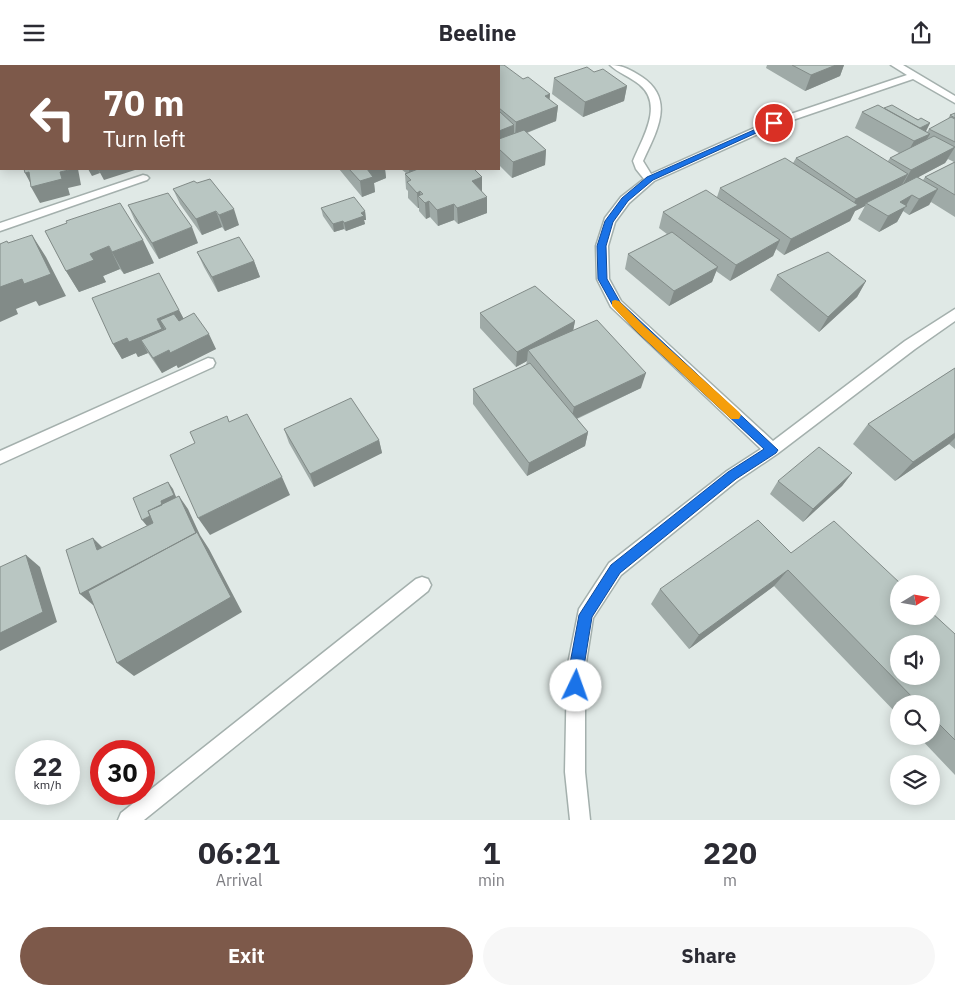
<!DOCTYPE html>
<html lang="en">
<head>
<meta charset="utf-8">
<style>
	:root { --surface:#fff; --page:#f7f7f7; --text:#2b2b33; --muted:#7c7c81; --accent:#7d594a }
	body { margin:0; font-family:"IBM Plex Sans",sans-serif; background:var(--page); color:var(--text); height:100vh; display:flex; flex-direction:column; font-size:19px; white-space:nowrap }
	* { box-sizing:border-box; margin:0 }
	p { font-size:16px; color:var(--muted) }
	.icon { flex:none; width:28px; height:28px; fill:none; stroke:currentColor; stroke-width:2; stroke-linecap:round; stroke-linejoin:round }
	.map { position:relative; height:755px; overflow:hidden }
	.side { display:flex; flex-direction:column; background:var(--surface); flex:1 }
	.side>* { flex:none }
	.top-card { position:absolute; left:0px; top:0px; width:500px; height:105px; box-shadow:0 2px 12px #0003; background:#7d594a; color:#fff; overflow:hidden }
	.needle { width:32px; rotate:79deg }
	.buttons { position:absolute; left:890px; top:510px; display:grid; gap:10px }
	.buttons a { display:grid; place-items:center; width:50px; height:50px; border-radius:50%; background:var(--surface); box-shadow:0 2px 12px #0003; font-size:25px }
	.speed { position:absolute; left:15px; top:675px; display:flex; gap:10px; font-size:25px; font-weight:700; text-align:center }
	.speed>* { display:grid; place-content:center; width:65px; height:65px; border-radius:50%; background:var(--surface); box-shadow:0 2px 12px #0003; line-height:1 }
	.speed small { font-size:12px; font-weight:400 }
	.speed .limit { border:8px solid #d22; background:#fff; color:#111 }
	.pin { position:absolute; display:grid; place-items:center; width:42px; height:42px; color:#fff; margin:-21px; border:2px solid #fff; border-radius:50%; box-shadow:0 1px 5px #0007 }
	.me { position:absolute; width:55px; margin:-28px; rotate:3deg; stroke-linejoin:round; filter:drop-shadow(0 0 4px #0008) }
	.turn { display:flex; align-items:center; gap:18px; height:105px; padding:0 20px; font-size:22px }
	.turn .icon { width:65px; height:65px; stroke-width:2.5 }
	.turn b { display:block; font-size:35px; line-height:42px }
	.eta { display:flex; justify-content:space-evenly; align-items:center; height:85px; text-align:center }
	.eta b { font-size:30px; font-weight:700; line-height:35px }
	.cta { display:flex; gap:10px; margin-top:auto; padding:10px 20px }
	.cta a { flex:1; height:58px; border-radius:30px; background:var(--accent); color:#fff; font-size:20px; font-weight:700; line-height:58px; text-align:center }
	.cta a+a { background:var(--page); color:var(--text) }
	header { display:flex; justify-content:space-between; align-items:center; height:65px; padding:0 20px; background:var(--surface); font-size:22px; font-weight:700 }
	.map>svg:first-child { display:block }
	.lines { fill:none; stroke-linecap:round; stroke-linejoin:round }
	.minor-casing { stroke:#a4b0ad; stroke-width:3 }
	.minor { fill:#fff; fill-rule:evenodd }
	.wall { fill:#9faaa7; fill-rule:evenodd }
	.shaded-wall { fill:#828b88 }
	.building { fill:#b9c6c2; stroke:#828b88; fill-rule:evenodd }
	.route { fill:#1a73e8; stroke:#114b97 }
	.slow { fill:#f59e0b }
</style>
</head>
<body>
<header><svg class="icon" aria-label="menu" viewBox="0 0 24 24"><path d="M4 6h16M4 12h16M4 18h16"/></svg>Beeline<svg class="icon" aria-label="share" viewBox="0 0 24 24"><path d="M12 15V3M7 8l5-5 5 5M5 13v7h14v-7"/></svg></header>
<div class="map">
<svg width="955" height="755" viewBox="0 0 955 755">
	<rect width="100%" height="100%" fill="#e0e9e6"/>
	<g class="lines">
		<!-- minor casing -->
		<g class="minor-casing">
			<path id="minor" d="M 610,0 C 623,0 631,5 642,12 C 676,35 656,67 643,96 L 651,109 L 770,56 L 907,10 L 891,0 L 903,0 L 955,31 L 955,38 L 913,14 L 778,60 L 654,116 L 629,138 L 615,157 L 608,181 L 609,214 L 621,236 L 773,376 L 905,276 L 955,244 L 955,256 L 915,284 L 777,389 L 737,416 L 621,510 L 593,553 L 585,604 L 585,707 L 590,755 L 570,755 L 565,707 L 567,604 L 579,544 L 609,498 L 727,406 L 761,384 L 611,242 L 597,214 L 596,181 L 605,153 L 621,132 L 644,114 L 636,104 L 633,96 C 642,74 664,40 640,20 C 631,12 618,8 610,0 Z
				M 143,110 L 147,111 L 149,113 L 147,115 L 0,166 L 0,158 Z
				M 208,293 L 213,294 L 215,298 L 213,302 L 0,399 L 0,386 Z
				M 422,512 L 428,514 L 431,520 L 428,526 L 144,755 L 118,755 L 121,748 L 416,514 Z"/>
		</g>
		<!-- minor -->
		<use href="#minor" class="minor"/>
	</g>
	<!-- wall -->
	<path class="wall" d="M 767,0 L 844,0 L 840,11 L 805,26 L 766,3 Z
		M 499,1 L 550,29 L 549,34 L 558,41 L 556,56 L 527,68 L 546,85 L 545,100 L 512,113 L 499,100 Z
		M 554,13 L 627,21 L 624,36 L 583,52 L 552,29 Z
		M 884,43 L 930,58 L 926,66 L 927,67 L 929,64 L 948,54 L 950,50 L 955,48 L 955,152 L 931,137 L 929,140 L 909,150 L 903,146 L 897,157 L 879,167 L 858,154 L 865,141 L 855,146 L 850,156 L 784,190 L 776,184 L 773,191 L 730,216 L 716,206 L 712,217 L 669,241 L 625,204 L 628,189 L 667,169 L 659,163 L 663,147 L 717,132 L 720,123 L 793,98 L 796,93 L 888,96 L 890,93 L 899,88 L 855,63 L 862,47 ZM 948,94 L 954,97 L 925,112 L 923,115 L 918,112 L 945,98 Z
		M 339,104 L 385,104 L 386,113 L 374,118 L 375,127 L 362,132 Z
		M 401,104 L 474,104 L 482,112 L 482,127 L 487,148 L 458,159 L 454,155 L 438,161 L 430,152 L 426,154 L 419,146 L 419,143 L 418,143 L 408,133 L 408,126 L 406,124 L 405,109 L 406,108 Z
		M 173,124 L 239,160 L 225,166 L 222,162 L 202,170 L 180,139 Z
		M 128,140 L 198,178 L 159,194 L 135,156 Z
		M 321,143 L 365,146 L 366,155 L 364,155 L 365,159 L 346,166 L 344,164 L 334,167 L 323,151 Z
		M 45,166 L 154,198 L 124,209 L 120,204 L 103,211 L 106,217 L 79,227 L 66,206 Z
		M 197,187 L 254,196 L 260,212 L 218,227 L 204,202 Z
		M 777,210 L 866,216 L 857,232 L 819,267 L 770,225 Z
		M 179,245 L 183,253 L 216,284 L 178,303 L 177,300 L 162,308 L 148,288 L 138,292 L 136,288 L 122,294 L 113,279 Z
		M 480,248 L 575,256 L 573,266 L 641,323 L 577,354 L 588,367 L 585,381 L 527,411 L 473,339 L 473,324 L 526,300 L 527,296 L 516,302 L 480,263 Z
		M 955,303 L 955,384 L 949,379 L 895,416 L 853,379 L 868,359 Z
		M 284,364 L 379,375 L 382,388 L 314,422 L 289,378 Z
		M 852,408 L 842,421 L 803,457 L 770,429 L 778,416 Z
		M 791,488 L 955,569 L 955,710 L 918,671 L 931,671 L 931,639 L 899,639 L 899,651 L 774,521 L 689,584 L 651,539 L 660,524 Z"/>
	<!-- shaded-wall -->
	<path class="shaded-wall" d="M 157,0 L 165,0 L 165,1 L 157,1 Z
		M 836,0 L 844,0 L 840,11 L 805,26 L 811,10 Z
		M 627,21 L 624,36 L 583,52 L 585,37 Z
		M 550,29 L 549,44 L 558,41 L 556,56 L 515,72 L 516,57 L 545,31 Z
		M 930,58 L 926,66 L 916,65 Z
		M 514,60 L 514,76 L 499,81 L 499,66 Z
		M 930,69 L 921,84 L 905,92 L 914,76 Z
		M 955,82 L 945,98 L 902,121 L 911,105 Z
		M 546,85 L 545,100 L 512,113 L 513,97 Z
		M 73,104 L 78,104 L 81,120 L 68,123 L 70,130 L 40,138 L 31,122 L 32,121 L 25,108 L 29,107 L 60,107 Z
		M 88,104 L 98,104 L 100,108 L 92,111 Z
		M 98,104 L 134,104 L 135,105 L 104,115 Z
		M 366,104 L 385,104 L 386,113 L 374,118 L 375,127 L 362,132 L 360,116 Z
		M 409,104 L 436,104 L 410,113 Z
		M 908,109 L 899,125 L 866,138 L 865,141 L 855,146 L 850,156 L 784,190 L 791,174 L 850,144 L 856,134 Z
		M 482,112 L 482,128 L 472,116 Z
		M 938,124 L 929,140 L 909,150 L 919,134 Z
		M 420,126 L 421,134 L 418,131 L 419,143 L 418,143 L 417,128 Z
		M 912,130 L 897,157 L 879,167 L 888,151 L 900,137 Z
		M 487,132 L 487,148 L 458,159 L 457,143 Z
		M 429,136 L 430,152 L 426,154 L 425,138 Z
		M 454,139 L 454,155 L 438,161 L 437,145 Z
		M 234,144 L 239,160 L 225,166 L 219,150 Z
		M 216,146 L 222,162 L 202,170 L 196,154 Z
		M 365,146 L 366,155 L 364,155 L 365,159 L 346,166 L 344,158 L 361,148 Z
		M 343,156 L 344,164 L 334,167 L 333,159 Z
		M 192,162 L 198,178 L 159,194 L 152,178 Z
		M 32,170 L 46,192 L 66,231 L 39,241 L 36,236 L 16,244 L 18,249 L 0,257 L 0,222 Z
		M 143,175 L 154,198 L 124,209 L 112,187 Z
		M 780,175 L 773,191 L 730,216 L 736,200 Z
		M 109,181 L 120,204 L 103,211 L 106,217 L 79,227 L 66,206 L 90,189 Z
		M 254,196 L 260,212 L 218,227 L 212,212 Z
		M 718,202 L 712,217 L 669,241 L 674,226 Z
		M 866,216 L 857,232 L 819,267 L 828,252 Z
		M 179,245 L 187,260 L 166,264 L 160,255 L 167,268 L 165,269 L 157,254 Z
		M 575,256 L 572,271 L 528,285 L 527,296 L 516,302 L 517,287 Z
		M 162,264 L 170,279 L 141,275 L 148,288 L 138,292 L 136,288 L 122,294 L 113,279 L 127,273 Z
		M 209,269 L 216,284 L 178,303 L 170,288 Z
		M 169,285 L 177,300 L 162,308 L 153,293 Z
		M 646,308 L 641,323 L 571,356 L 574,342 Z
		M 588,367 L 585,381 L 527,411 L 529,398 Z
		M 955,368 L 955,373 L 949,379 L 895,416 L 913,397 Z
		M 379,375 L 382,388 L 314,422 L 310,409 Z
		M 852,408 L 842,421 L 803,457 L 813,444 Z
		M 282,412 L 290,430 L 210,470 L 198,453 Z
		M 168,417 L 173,424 L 178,437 L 169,451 L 147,461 L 142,455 L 161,436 Z
		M 179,431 L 188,444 L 200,470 L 209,484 L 242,547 L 134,611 L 117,598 L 206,484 L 93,540 L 80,529 Z
		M 93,473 L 105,485 L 97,485 Z
		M 26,490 L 40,502 L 57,557 L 0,586 L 0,568 Z
		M 788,505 L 774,521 L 689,584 L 699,570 Z"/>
	<!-- building -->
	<path class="building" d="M 102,0 L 157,0 L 157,1 L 102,1 Z
		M 260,0 L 313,0 L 314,1 L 261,1 Z
		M 500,0 L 504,0 L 523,14 L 528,12 L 550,29 L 545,31 L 558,41 L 516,57 L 499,43 L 499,1 L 496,1 Z
		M 792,0 L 836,0 L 811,10 Z
		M 587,2 L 594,7 L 603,4 L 627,21 L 585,37 L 554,13 Z
		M 878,40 L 930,69 L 914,76 L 862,47 Z
		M 892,40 L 918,55 L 921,53 L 930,58 L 920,63 L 884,43 Z
		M 499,46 L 514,60 L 499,66 Z
		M 955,48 L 955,53 L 950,50 Z
		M 951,52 L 955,54 L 955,77 L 929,64 Z
		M 524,65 L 546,85 L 513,97 L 499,84 L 499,74 Z
		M 847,71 L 908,109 L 856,134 L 796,93 Z
		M 934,71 L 955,82 L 911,105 L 890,93 Z
		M 785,93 L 858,140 L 791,174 L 720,123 Z
		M 955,97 L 955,130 L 925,112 Z
		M 24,104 L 73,104 L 60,107 L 62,114 L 31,122 L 29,107 L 25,108 Z
		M 349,104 L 367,104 L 373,112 L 360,116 Z
		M 418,104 L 474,104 L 482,112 L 472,116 L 487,132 L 457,143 L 454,139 L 437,145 L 429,136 L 425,138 L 418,131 L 423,129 L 420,126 L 417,128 L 407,117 L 411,115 L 405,109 Z
		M 917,112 L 938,124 L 919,134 L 912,130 L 900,137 L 907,141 L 888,151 L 866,138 Z
		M 210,114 L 234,144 L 219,150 L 216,146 L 196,154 L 173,124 L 194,116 L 197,118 Z
		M 706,125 L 780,175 L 736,200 L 663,147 Z
		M 168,128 L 192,162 L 152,178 L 128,140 Z
		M 354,132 L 365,146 L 361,148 L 364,151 L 344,158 L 343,156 L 333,159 L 321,143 Z
		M 120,138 L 143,175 L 112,187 L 109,181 L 90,189 L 94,195 L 66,206 L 45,166 L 67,158 L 66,156 Z
		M 672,167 L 718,202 L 674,226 L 628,189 Z
		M 32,170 L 51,209 L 24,219 L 22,214 L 0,222 L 0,179 L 7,176 L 8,178 Z
		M 239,172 L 254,196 L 212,212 L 197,187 Z
		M 828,187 L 866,216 L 828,252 L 777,210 Z
		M 159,208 L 179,245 L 157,254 L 162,264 L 129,277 L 127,273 L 113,279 L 92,233 Z
		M 535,221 L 575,256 L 517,287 L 480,248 Z
		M 194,248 L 209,269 L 170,288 L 169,285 L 153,293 L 141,275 L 166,264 L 160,255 L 174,249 L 179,256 Z
		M 597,255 L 646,308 L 574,342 L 528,285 Z
		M 530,298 L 588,367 L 529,398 L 473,324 Z
		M 955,303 L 955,368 L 913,397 L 868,359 Z
		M 351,333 L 379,375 L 310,409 L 284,364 Z
		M 247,349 L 282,412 L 198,453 L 170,390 L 195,378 L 190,367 L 227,351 L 229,357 Z
		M 819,382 L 852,408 L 813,444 L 778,416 Z
		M 168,417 L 174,430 L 161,436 L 162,440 L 148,446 L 150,451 L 142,455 L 133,433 Z
		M 179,431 L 196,468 L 80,529 L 66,485 L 93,473 L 97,485 L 153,458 L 148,446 Z
		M 758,455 L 791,488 L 834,456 L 901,519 L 899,519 L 899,551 L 931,551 L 931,547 L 955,569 L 955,675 L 931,651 L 931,639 L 919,639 L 788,505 L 699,570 L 660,524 ZM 899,579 L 931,579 L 931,611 L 899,611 Z
		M 197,467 L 231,532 L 117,598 L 88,526 Z
		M 26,490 L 43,547 L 0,568 L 0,502 Z"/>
	<!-- route -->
	<path class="route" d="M 772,57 L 778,58 L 653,115 L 628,136 L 613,157 L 606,181 L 607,214 L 620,237 L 778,385 L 776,388 L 736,414 L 620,508 L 592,552 L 580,626 L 576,628 L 571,626 L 568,621 L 569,604 L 579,550 L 611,500 L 728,407 L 764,384 L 637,267 L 613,241 L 598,214 L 597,181 L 605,156 L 622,133 L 647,112 Z"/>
	<!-- slow -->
	<path class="slow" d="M 615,235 L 619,236 L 644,261 L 739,347 L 741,350 L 739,354 L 731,354 L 637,267 L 612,241 L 612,236 Z"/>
</svg>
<div class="buttons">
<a><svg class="needle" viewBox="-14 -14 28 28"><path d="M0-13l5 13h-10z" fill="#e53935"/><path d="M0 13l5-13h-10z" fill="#7c7c81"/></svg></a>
<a><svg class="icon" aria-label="sound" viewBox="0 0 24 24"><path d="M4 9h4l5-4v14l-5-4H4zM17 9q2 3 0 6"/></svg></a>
<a><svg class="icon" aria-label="search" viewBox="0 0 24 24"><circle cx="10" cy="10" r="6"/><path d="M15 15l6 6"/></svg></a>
<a><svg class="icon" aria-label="layers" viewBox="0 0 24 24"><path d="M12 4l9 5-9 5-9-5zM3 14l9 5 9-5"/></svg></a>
</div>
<div class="speed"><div>22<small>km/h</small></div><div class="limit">30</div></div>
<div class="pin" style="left:774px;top:58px;background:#d93025"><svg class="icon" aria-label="arrive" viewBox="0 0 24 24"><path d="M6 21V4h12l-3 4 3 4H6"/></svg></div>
<svg class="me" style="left:576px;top:621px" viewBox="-20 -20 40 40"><circle r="19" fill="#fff"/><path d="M0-13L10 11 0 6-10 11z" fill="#1a73e8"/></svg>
<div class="top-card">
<div class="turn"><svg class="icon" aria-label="left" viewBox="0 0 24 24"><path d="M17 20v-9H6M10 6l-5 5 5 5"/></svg><div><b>70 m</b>Turn left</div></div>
</div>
</div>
<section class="side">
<div class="eta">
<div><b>06:21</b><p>Arrival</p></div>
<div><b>1</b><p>min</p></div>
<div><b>220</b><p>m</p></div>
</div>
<div class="cta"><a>Exit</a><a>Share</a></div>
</section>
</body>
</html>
